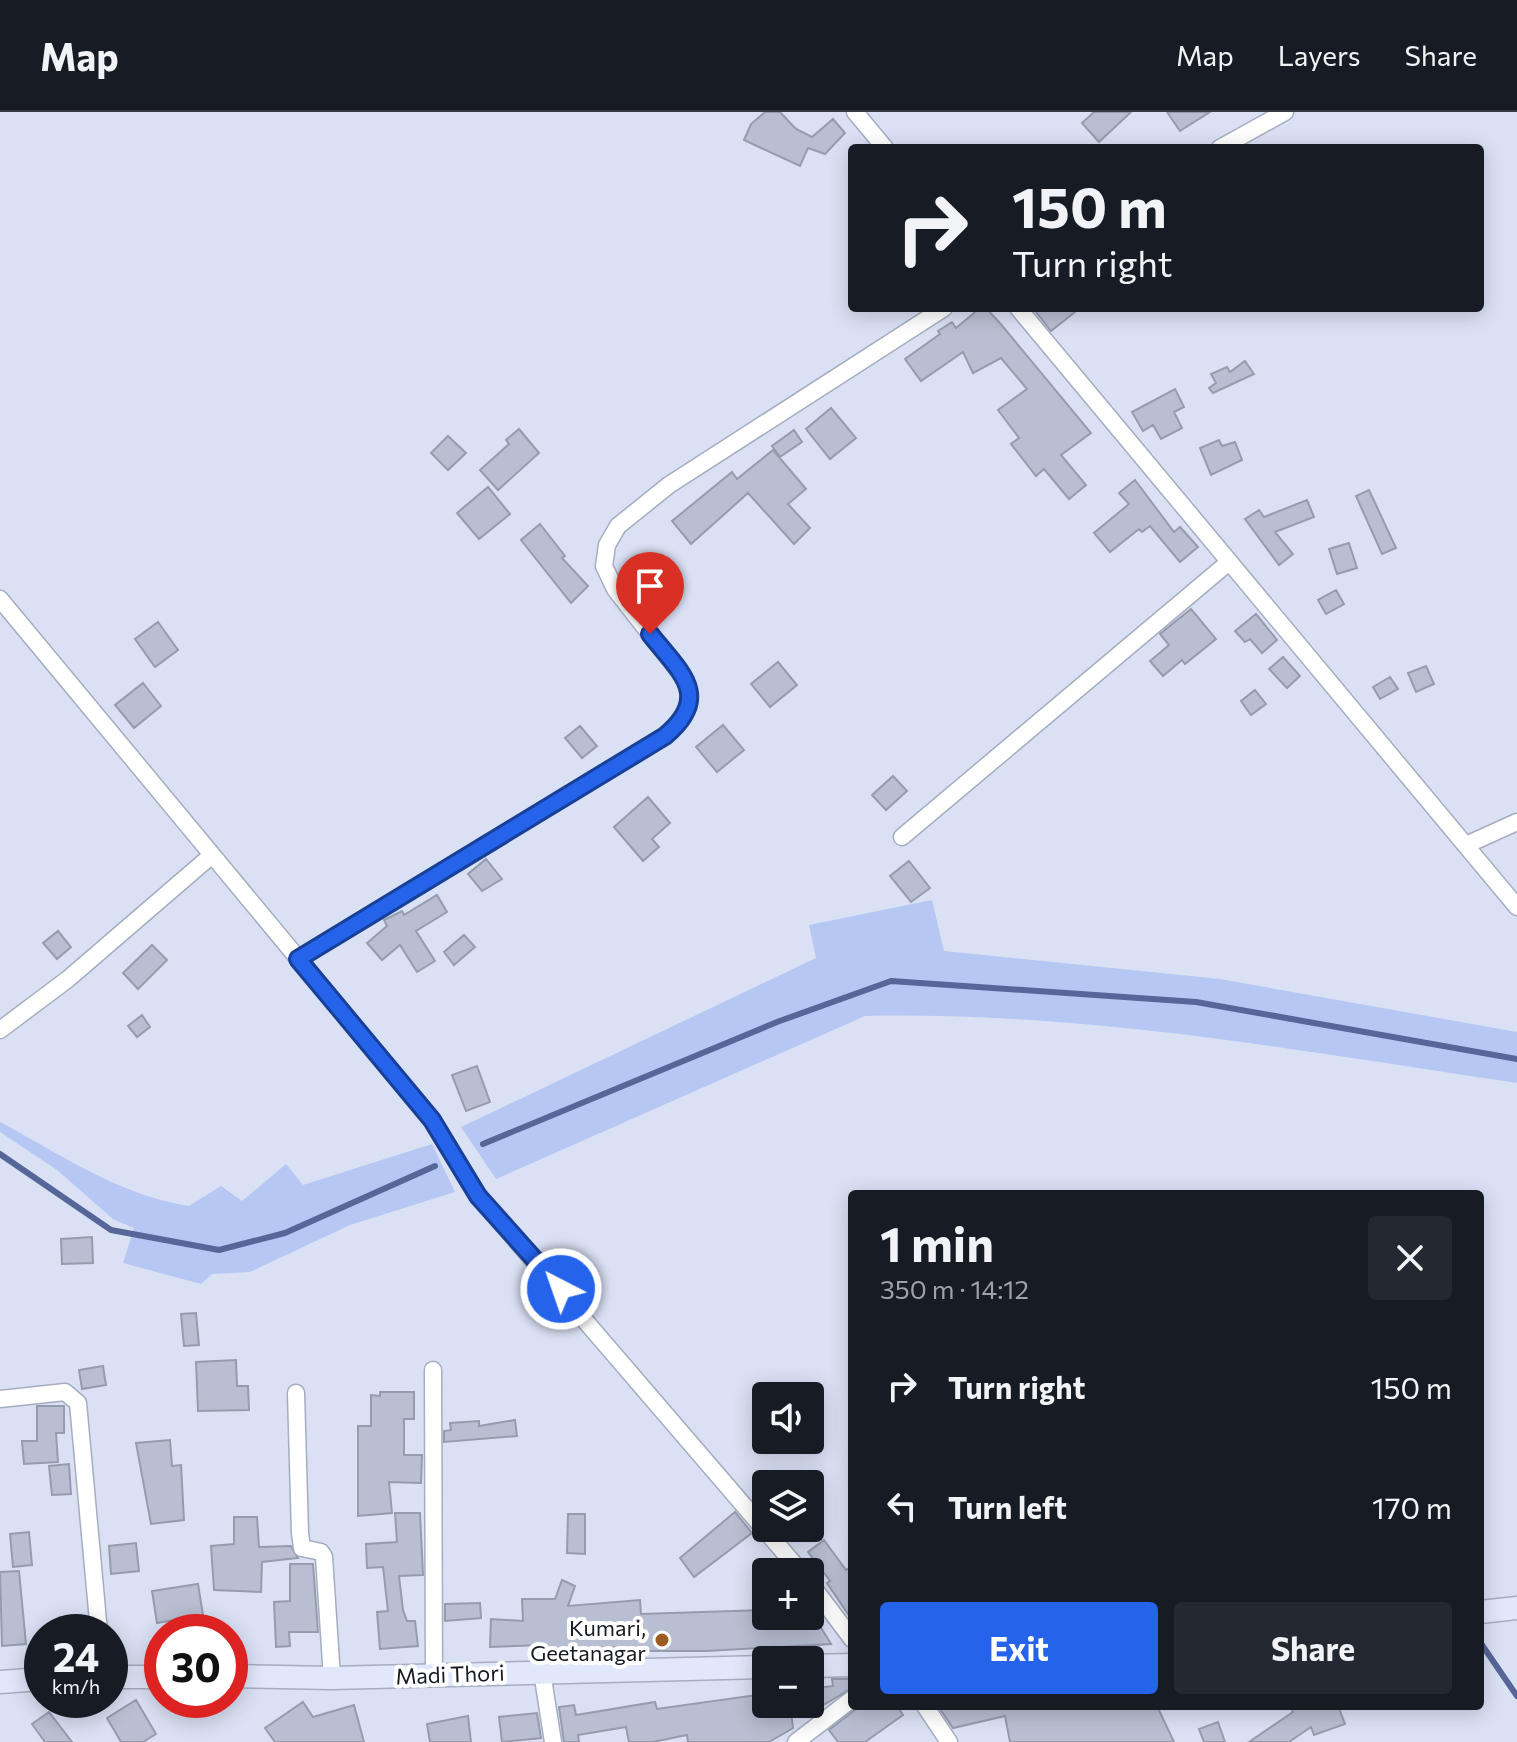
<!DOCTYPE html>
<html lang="en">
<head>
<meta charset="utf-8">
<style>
	:root { --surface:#171b24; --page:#242831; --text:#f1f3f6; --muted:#9ea1a6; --line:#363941; --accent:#2563eb }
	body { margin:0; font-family:Commissioner,sans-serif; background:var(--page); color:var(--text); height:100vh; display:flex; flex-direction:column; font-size:30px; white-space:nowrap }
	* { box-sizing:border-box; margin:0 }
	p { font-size:26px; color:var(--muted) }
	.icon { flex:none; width:44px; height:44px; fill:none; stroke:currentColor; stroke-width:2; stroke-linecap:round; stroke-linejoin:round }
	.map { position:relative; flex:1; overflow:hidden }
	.sheet { position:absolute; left:848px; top:1078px; width:636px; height:520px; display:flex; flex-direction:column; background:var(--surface); border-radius:8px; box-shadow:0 4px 20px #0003 }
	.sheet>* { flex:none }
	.guide { position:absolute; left:848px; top:32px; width:636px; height:168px; border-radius:8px; box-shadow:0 4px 20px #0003; background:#171b24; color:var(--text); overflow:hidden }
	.fabs { position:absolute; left:752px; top:1270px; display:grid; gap:16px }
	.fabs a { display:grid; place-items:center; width:72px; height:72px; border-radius:8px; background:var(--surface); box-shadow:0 4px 20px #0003; font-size:40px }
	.speed { position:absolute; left:24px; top:1502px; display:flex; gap:16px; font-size:40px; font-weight:700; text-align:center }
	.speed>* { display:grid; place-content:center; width:104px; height:104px; border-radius:50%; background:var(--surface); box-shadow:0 4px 20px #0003; line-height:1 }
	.speed small { font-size:20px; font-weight:400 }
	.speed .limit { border:12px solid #d22; background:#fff; color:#111 }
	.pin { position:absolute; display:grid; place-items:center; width:68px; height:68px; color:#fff; margin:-82px -34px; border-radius:50% 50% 50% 0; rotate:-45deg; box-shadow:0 0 8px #0007 }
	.pin .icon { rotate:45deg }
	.me { position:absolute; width:88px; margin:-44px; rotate:319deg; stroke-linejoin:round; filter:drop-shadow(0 0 6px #0008) }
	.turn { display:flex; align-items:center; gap:28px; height:168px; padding:0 32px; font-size:36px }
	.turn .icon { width:104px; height:104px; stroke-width:2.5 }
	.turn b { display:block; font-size:56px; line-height:68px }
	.round { display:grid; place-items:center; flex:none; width:84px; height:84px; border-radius:8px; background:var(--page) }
	.head { display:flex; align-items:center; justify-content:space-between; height:136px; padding:0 32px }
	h1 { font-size:48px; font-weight:700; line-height:60px }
	.button { display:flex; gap:16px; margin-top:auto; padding:16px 32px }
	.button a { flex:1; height:92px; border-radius:8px; background:var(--accent); color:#fff; font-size:32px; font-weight:700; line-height:92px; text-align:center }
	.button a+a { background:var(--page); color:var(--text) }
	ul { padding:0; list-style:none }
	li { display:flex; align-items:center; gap:24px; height:120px; padding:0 32px }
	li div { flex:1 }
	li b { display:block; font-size:30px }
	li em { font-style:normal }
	header { display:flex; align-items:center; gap:48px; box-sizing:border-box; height:112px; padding:0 40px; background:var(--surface); border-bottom:2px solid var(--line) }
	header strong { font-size:38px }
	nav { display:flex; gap:44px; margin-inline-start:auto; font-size:28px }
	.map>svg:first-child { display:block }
	.green { fill:#b7c7f3 }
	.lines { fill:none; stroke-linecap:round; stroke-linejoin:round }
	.stream { stroke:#566698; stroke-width:6 }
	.building { fill:#b8bfd2; stroke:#959cae; stroke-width:2 }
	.street-casing { stroke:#a6adbf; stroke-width:19 }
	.secondary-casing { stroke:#a6adbf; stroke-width:25 }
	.street { stroke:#fff; stroke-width:16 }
	.secondary { stroke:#e2e8fc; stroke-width:22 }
	.route-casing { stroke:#184099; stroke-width:20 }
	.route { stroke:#2563eb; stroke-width:14 }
	.poi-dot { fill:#9b5d23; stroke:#fff; stroke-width:3 }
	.labels { text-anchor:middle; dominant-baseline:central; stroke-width:8; stroke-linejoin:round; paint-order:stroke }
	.poi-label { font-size:22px; fill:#171a20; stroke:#fff; text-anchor:end }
	.street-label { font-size:22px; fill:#171a20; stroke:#fff }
</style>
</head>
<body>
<header>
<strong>Map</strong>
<nav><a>Map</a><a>Layers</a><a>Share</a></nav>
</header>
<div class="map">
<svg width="1517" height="1630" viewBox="0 0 1517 1630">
	<rect width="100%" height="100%" fill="#dae1f5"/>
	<!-- green -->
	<path class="green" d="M 932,788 L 944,839 L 1220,867 L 1517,920 L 1517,971 C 1303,939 1082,899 865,904 L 496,1067 L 461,1015 L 816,846 L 809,813 Z
		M 0,1010 C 60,1042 121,1084 189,1094 L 221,1074 L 242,1089 L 286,1052 L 303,1073 L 432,1032 L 455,1080 L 350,1113 L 250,1160 L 212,1162 L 201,1172 L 123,1151 L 134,1116 L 113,1107 L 57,1058 L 0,1020 Z"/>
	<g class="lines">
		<!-- stream -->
		<path class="stream" d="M 483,1032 L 777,910 L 891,869 L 1196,890 L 1517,947
			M 0,1042 L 111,1118 L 219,1138 L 285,1121 L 435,1054
			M 1480,1530 L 1517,1584"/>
	</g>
	<!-- building -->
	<path class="building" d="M 765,0 L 780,0 L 796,17 L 812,25 L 833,7 L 845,21 L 825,42 L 808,36 L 800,54 L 744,28 L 751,12 Z
		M 1094,0 L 1131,0 L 1099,30 L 1082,11 Z
		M 1167,0 L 1210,0 L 1180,19 Z
		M 980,196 L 986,196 L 999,210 L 1091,321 L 1061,343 L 1086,373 L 1069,387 L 1044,357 L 1036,364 L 1011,332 L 1019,326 L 998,298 L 1027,277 L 1001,246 L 973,261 L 963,240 L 921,269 L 905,247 L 940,222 L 938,219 L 952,210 L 956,216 Z
		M 1033,196 L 1080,196 L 1051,219 Z
		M 1245,249 L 1254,262 L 1213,281 L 1209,276 L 1216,271 L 1211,262 L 1227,255 L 1230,260 Z
		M 1175,277 L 1184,295 L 1174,300 L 1182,316 L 1161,327 L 1153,313 L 1143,319 L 1132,300 Z
		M 831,296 L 856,326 L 830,347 L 806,317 Z
		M 519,317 L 539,341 L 498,378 L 480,358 L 509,332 L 506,328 Z
		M 794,318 L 802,330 L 780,345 L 772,334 Z
		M 448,324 L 466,341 L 448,358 L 431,341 Z
		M 1219,328 L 1222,334 L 1235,330 L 1242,348 L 1211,363 L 1200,336 Z
		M 773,338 L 806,377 L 788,392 L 810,416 L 794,432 L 748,381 L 691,432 L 672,409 L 732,360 L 737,367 Z
		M 1135,368 L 1174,420 L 1180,415 L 1198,435 L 1180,450 L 1150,414 L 1142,420 L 1139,417 L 1110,440 L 1094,421 L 1129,392 L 1119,381 Z
		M 488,375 L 510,402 L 479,427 L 457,401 Z
		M 1369,378 L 1396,436 L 1382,442 L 1356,384 Z
		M 1307,388 L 1314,405 L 1275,420 L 1293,442 L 1279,453 L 1245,407 L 1259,398 L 1264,405 Z
		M 540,412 L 565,444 L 562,446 L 588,474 L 571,491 L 521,428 Z
		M 1349,431 L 1357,456 L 1337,462 L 1329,437 Z
		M 647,467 L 651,473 L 658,468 L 669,482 L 649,498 L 633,478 Z
		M 1336,478 L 1344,492 L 1326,502 L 1318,488 Z
		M 1191,497 L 1216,527 L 1185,552 L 1182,548 L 1163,564 L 1150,549 L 1169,533 L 1160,522 Z
		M 1256,502 L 1277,528 L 1262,541 L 1250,527 L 1245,530 L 1235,519 Z
		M 158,510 L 178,538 L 155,555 L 135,527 Z
		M 1283,545 L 1300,564 L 1287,576 L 1269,557 Z
		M 778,550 L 797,573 L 770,595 L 751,572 Z
		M 1426,554 L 1434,572 L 1416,580 L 1408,561 Z
		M 1390,565 L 1398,577 L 1380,587 L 1373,575 Z
		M 143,571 L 161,594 L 134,616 L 115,593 Z
		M 1255,578 L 1266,592 L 1251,603 L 1241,589 Z
		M 723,613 L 744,638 L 717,660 L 696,635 Z
		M 580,614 L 597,634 L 582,646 L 565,626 Z
		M 893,664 L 907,679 L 886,698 L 872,683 Z
		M 648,685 L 670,711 L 652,727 L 659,735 L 643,749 L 614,715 Z
		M 486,747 L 502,767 L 482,779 L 468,762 Z
		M 909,749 L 930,776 L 911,790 L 890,764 Z
		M 437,783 L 447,800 L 416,819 L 435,849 L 417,860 L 400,833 L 382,848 L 367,831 L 387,814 L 384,808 L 402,799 L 404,803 Z
		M 58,819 L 71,835 L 57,847 L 43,831 Z
		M 464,823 L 475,835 L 454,853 L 444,840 Z
		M 152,833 L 167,848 L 138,877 L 123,861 Z
		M 142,903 L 150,915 L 137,925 L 128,914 Z
		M 477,954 L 490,990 L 466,999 L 452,963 Z
		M 92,1125 L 93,1151 L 62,1152 L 61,1127 Z
		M 196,1201 L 199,1233 L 184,1234 L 181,1202 Z
		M 236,1248 L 237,1274 L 248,1274 L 249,1298 L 198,1299 L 196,1250 Z
		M 103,1254 L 106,1273 L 82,1277 L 79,1258 Z
		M 380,1280 L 414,1280 L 414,1307 L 404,1307 L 404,1343 L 422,1343 L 421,1371 L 389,1370 L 392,1401 L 358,1404 L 358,1314 L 371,1314 L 371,1283 L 380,1284 Z
		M 37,1294 L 64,1294 L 64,1321 L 56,1321 L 58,1350 L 24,1352 L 22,1329 L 37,1329 Z
		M 515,1308 L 517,1324 L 444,1330 L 444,1319 L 451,1318 L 450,1311 L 479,1309 L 479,1314 Z
		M 170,1328 L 172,1354 L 181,1353 L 184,1408 L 151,1412 L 136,1331 Z
		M 69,1352 L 71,1382 L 52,1383 L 49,1354 Z
		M 735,1400 L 752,1421 L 694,1465 L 680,1446 Z
		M 395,1401 L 420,1401 L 423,1463 L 399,1464 L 403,1498 L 407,1509 L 415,1509 L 418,1534 L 380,1537 L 377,1500 L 388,1499 L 383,1455 L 367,1456 L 366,1432 L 397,1430 Z
		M 568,1402 L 585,1402 L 585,1442 L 567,1441 Z
		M 234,1405 L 257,1405 L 259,1435 L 291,1434 L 298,1446 L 262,1450 L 261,1480 L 214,1478 L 211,1434 L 234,1432 Z
		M 29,1420 L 32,1453 L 13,1455 L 10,1422 Z
		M 824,1428 L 846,1458 L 852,1454 L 852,1508 L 827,1471 L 830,1469 L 808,1440 Z
		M 136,1431 L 139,1459 L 111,1462 L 109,1434 Z
		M 290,1452 L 313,1452 L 318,1520 L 289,1520 L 290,1534 L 276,1535 L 274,1490 L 290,1489 Z
		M 19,1459 L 26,1532 L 2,1534 L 0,1460 Z
		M 562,1468 L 575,1474 L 568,1494 L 640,1488 L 641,1502 L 766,1498 L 766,1504 L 814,1504 L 831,1532 L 707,1539 L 643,1539 L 620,1535 L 542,1537 L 542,1533 L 490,1535 L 491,1507 L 523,1509 L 522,1487 L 555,1487 Z
		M 198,1472 L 203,1503 L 157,1511 L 152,1479 Z
		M 480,1491 L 481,1506 L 445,1509 L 445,1492 Z
		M 832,1567 L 852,1567 L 852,1576 L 810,1601 L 810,1577 L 833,1574 Z
		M 764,1582 L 766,1592 L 790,1592 L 793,1616 L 769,1630 L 688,1630 L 687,1623 L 653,1630 L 629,1630 L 626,1615 L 578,1623 L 579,1630 L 564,1630 L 559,1595 L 574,1593 L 576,1603 L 655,1590 L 657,1597 Z
		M 136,1588 L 156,1622 L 143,1630 L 121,1630 L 107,1606 Z
		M 303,1590 L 313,1605 L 354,1593 L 364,1630 L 275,1630 L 265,1616 Z
		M 860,1594 L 897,1594 L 903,1603 L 865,1630 L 838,1630 L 829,1618 Z
		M 938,1594 L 1157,1594 L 1174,1630 L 1010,1630 L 1005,1604 L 953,1616 Z
		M 1290,1594 L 1338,1594 L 1345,1612 L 1314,1623 L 1311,1615 L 1289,1630 L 1249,1630 L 1293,1600 Z
		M 49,1600 L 72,1630 L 45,1630 L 32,1612 Z
		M 537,1601 L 541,1626 L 502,1630 L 499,1605 Z
		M 468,1604 L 471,1630 L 430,1630 L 427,1612 Z
		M 1218,1610 L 1225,1630 L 1204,1630 L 1199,1617 Z"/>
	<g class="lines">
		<!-- street casing -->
		<g class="street-casing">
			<path id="street" d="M 855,0 L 885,36
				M 1220,36 L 1285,0
				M 1018,196 L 1517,795
				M 0,487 L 432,1008 L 478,1084 L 801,1460
				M 902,725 L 1229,450
				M 1466,733 L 1517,710
				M 298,847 L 665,624 C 685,607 695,593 685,567 L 615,477 L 604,454 L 607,433 L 618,414 L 669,373 L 944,196
				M 0,918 L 68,867 L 212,743
				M 433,1258 L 434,1562
				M 296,1281 L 300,1421 L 302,1436 L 321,1440 L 324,1445 L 332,1566
				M 0,1287 L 65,1280 L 78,1291 L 99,1520
				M 810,1471 L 852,1527
				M 542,1560 L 553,1630
				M 925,1594 L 949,1630
				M 796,1630 L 852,1587"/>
		</g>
		<!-- secondary casing -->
		<g class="secondary-casing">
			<path id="secondary" d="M 1480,1500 L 1517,1496
				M 810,1554 L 852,1553
				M 230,1564 L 332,1566 L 766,1555
				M 110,1565 L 162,1565
				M 0,1570 L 42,1567"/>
		</g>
		<!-- street -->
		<use href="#street" class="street"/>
		<!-- secondary -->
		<use href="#secondary" class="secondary"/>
	</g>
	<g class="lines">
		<!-- route casing -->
		<g class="route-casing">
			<path id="route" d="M 561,1177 L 478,1084 L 432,1008 L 298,847 L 665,624 C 713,584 680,560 650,522"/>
		</g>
		<!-- route -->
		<use href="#route" class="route"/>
	</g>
	<!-- markers -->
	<circle class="poi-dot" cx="662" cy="1528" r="8"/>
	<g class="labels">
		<!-- poi labels -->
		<g class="poi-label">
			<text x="646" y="1515">Kumari,<tspan x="646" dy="25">Geetanagar</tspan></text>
		</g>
		<!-- street labels -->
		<g class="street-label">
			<text transform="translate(450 1562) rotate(-2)">Madi Thori</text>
		</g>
	</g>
</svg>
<div class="fabs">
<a><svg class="icon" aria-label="sound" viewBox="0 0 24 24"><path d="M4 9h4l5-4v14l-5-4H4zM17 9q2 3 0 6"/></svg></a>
<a><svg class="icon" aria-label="layers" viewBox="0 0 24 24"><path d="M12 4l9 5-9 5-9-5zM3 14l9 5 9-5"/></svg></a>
<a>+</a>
<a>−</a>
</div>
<div class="speed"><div>24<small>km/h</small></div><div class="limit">30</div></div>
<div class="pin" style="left:650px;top:522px;background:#d93025"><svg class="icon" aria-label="arrive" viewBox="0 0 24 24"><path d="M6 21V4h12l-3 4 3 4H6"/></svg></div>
<svg class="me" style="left:561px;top:1177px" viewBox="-20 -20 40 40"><circle r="17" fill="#2563eb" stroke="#fff" stroke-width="3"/><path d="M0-11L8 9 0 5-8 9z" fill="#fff"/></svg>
<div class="guide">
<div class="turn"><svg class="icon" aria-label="right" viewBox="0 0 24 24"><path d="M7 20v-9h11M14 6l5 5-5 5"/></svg><div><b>150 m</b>Turn right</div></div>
</div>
<section class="sheet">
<div class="head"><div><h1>1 min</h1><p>350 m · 14:12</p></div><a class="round"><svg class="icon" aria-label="close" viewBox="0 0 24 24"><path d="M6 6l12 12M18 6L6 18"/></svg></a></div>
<ul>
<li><svg class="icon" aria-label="right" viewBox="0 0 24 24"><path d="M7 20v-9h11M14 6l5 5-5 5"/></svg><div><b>Turn right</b></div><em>150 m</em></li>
<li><svg class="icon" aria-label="left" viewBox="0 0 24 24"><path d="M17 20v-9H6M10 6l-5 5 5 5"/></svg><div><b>Turn left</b></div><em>170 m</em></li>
</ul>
<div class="button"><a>Exit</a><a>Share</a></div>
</section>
</div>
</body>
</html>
